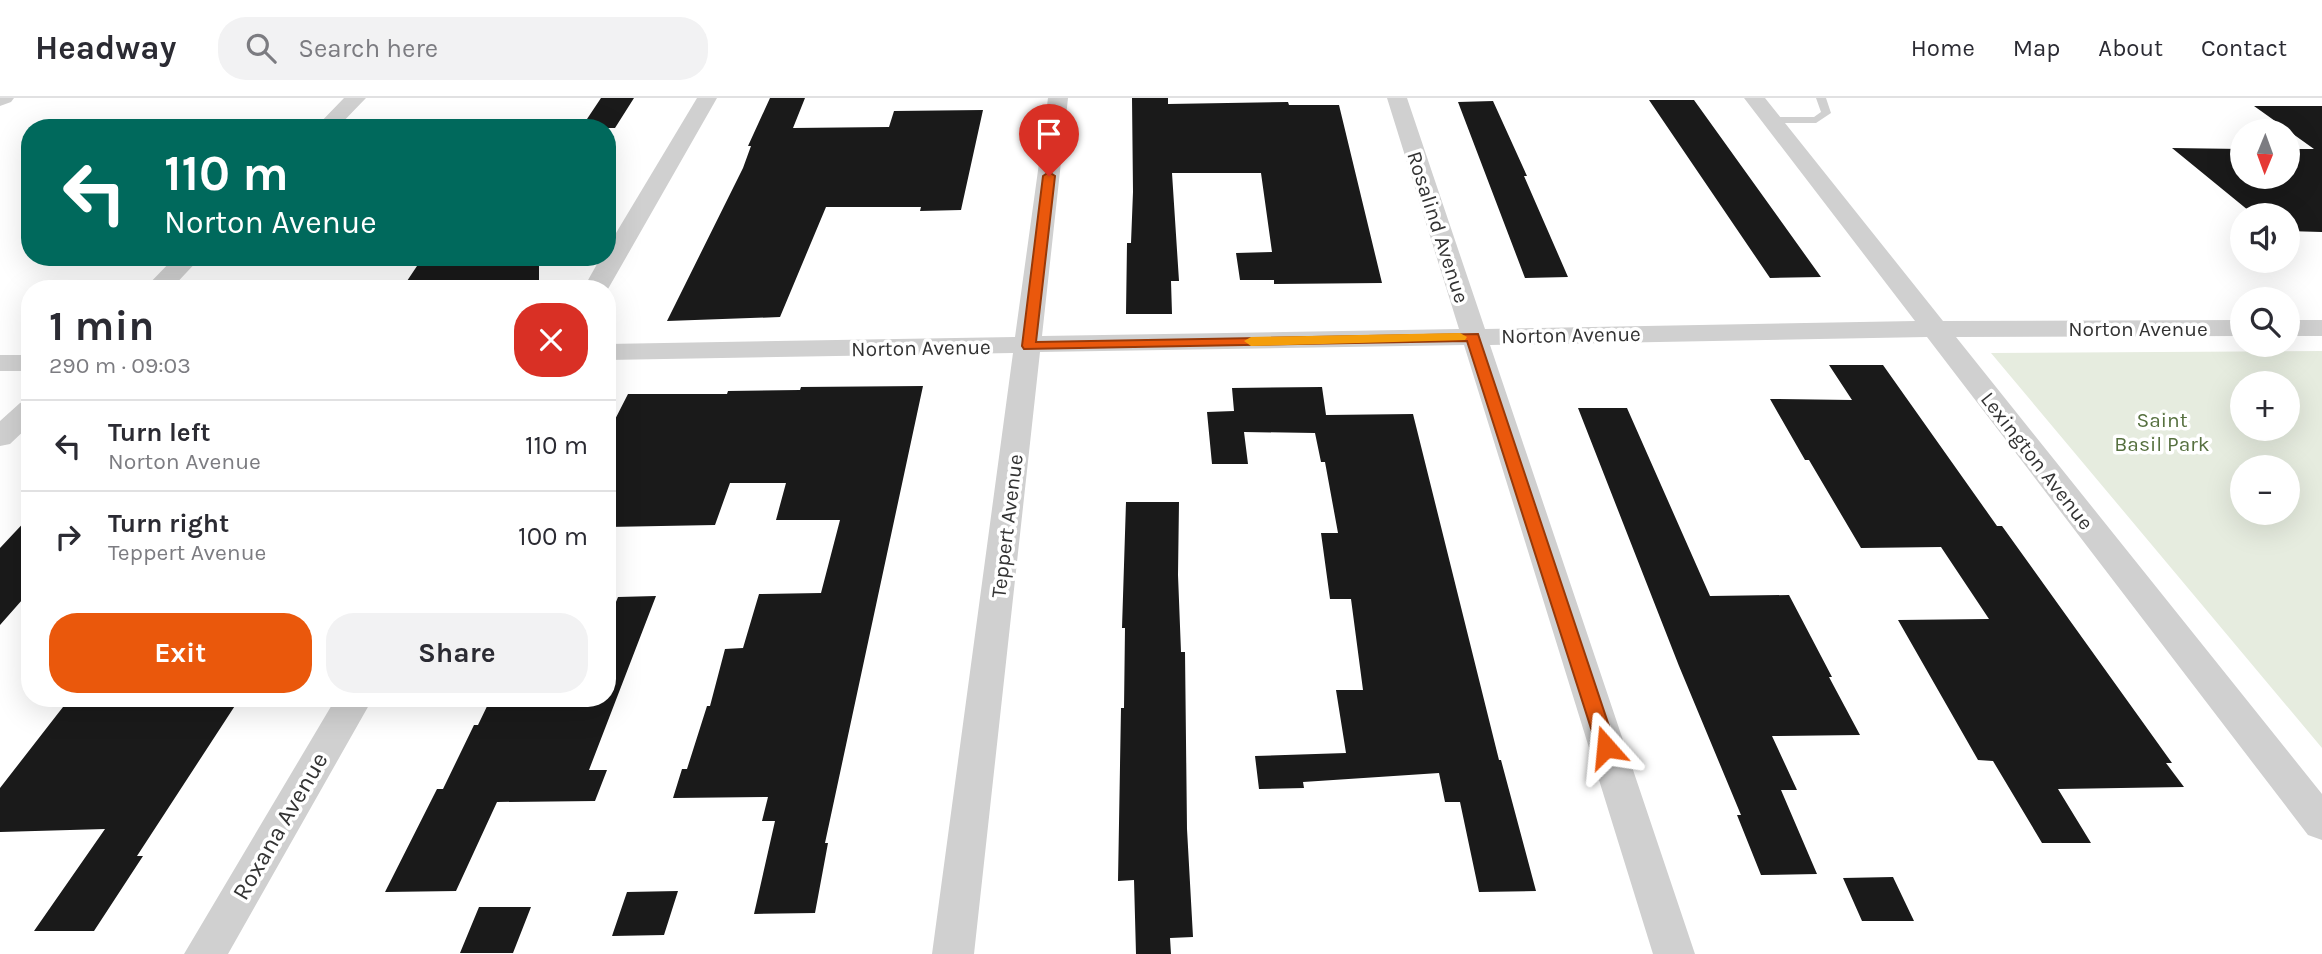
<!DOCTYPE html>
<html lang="en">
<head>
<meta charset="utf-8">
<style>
	:root { --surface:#fff; --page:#f2f2f3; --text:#2b2b33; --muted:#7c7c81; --line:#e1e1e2; --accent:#ea580c }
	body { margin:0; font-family:Karla,sans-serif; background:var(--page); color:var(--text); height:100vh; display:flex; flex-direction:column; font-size:26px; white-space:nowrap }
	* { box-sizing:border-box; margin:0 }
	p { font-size:23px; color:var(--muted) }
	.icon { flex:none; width:38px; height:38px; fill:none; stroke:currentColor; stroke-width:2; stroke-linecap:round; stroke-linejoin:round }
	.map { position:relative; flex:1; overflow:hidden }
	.sheet { position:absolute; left:21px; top:182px; width:595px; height:427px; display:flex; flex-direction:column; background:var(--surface); border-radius:28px; box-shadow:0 7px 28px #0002 }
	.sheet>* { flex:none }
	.hud { position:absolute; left:21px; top:21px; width:595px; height:147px; border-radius:28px; box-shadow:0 7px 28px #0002; background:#00695c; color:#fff; overflow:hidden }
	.needle { width:46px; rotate:181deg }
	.fabs { position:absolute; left:2230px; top:21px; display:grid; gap:14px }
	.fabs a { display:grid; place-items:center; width:70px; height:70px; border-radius:50%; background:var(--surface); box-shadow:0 7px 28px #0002; font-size:35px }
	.pin { position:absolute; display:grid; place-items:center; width:60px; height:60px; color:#fff; margin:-72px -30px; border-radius:50% 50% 50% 0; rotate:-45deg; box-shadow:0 0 7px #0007 }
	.pin .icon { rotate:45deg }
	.me { position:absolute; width:77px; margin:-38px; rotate:342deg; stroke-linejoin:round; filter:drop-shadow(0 0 5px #0008) }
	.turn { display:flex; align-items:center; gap:24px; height:147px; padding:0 28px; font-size:32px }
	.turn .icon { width:91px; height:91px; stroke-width:2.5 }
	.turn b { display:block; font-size:49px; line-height:60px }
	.round { display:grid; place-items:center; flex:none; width:74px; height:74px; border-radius:28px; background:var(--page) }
	.headline { display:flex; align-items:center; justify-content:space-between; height:119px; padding:0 28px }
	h1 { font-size:42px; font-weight:700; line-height:52px }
	.cta { display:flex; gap:14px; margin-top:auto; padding:14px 28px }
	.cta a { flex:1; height:80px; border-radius:28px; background:var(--accent); color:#fff; font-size:28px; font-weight:700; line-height:80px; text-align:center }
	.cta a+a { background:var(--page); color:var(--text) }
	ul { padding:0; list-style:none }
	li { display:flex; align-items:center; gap:21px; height:91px; padding:0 28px; border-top:2px solid var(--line) }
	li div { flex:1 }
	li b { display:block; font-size:26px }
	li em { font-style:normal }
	header { display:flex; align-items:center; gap:42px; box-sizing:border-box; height:98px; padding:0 35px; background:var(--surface); border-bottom:2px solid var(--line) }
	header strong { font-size:33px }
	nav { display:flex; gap:38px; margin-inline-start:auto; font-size:24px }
	.search { width:490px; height:63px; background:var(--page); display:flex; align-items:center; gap:18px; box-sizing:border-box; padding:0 24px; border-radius:28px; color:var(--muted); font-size:26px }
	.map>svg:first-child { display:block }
	.green { fill:#e6ecdf; fill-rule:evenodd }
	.building { fill:#1a1a1a }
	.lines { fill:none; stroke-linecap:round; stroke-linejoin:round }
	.lane { fill:#d0d0d0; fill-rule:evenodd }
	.street { fill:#d0d0d0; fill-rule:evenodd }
	.route { fill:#ea580c; stroke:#983908; stroke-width:2 }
	.slow { fill:#f59e0b }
	.labels { text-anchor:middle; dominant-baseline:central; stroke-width:7; stroke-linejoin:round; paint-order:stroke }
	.street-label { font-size:21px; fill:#333; stroke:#fff }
	.park-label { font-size:21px; fill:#56703f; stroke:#fff }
	.near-street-label { font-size:24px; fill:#333; stroke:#fff }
</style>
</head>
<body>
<header>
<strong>Headway</strong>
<div class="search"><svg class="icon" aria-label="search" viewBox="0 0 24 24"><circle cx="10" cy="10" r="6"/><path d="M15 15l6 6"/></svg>Search here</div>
<nav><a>Home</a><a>Map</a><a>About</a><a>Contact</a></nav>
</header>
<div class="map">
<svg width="2322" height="856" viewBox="0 0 2322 856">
	<rect width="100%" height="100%" fill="#fff"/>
	<!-- green -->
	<path class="green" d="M 2322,253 L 2322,650 L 1991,255 ZM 2242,285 L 2287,285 L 2287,331 L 2242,331 ZM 2242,369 L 2287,369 L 2287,415 L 2242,415 Z"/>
	<!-- building -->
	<path class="building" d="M 601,0 L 634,0 L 615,30 L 581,30 Z
		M 770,0 L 805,0 L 793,30 L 889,29 L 894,13 L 983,12 L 961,112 L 920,113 L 921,109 L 826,109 L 780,219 L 667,223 L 743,70 L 751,48 L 748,48 Z
		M 1132,0 L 1168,0 L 1168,6 L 1288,4 L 1289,7 L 1339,7 L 1382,185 L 1274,186 L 1274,182 L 1240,182 L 1236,155 L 1272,154 L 1261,75 L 1172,75 L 1179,183 L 1171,183 L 1172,216 L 1126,216 L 1127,145 L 1131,145 L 1133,94 Z
		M 1649,2 L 1694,2 L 1821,179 L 1770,180 Z
		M 1493,3 L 1527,78 L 1524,78 L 1534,101 L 1568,179 L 1525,180 L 1458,4 Z
		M 2254,8 L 2322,8 L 2322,134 L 2287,133 L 2287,117 L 2254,117 L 2172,50 L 2242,51 L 2242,79 L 2287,79 L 2287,51 L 2314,51 Z
		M 423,159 L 539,159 L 539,184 L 508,185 L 504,191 L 459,191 L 462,187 L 403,189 Z
		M 1829,267 L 1883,267 L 1997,428 L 2002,428 L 2172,665 L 2166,665 L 2184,689 L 2058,691 L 2091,745 L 2042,745 L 1993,663 L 1978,662 L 1898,522 L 1989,521 L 1941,449 L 1861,450 L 1809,362 L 1805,362 L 1770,301 L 1852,302 Z
		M 923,288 L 825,745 L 828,745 L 815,815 L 754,816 L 775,723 L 762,723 L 768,699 L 673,700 L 682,671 L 687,671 L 707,608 L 710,608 L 725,551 L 743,550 L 759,496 L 821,495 L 840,422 L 776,422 L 786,385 L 730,385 L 715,427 L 607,429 L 607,337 L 628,296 L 727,296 L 728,293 L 800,292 L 801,289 Z
		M 1322,289 L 1326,317 L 1413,316 L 1499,662 L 1501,662 L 1536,793 L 1479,794 L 1460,704 L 1445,704 L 1439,675 L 1303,684 L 1304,690 L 1259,691 L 1255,658 L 1346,655 L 1336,592 L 1363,592 L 1351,501 L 1330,501 L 1321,435 L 1338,435 L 1325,364 L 1321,364 L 1315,335 L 1244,334 L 1248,366 L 1212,366 L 1207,314 L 1234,313 L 1232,290 Z
		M 1578,310 L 1627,310 L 1710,498 L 1789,497 L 1832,579 L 1829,579 L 1860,637 L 1772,638 L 1797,692 L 1781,692 L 1817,776 L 1761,777 L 1737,717 L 1741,717 L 1679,568 Z
		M 1126,404 L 1179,404 L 1178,477 L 1181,554 L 1185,554 L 1187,731 L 1193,839 L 1170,840 L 1171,856 L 1136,856 L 1134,782 L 1118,783 L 1121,610 L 1124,610 L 1125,530 L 1122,530 Z
		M 30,418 L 30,493 L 0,527 L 0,450 Z
		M 656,498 L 589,672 L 607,672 L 595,703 L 497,704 L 456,793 L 385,794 L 437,691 L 443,691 L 474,627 L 478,627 L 491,600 L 607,600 L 607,526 L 618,499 Z
		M 70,600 L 240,600 L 137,758 L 143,758 L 94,833 L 34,833 L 105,731 L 0,734 L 0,690 Z
		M 1893,779 L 1914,823 L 1862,823 L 1843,780 Z
		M 678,793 L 664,837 L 612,838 L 627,794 Z
		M 479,809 L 531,809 L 513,855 L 460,855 Z"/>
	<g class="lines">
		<!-- lane -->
		<path class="lane" d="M 1816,0 L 1826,0 L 1831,15 L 1816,25 L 1772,25 L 1767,22 L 1772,19 L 1814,19 L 1821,14 Z"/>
		<!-- street -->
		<path class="street" d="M 0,0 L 14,0 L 11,4 L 0,8 Z
			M 344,0 L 366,0 L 337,30 L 315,30 Z
			M 697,0 L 717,0 L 608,191 L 583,191 L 601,159 L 607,159 L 607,150 Z
			M 1048,0 L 1068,0 L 1042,238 L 1459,231 L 1387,0 L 1407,0 L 1485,231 L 1915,223 L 1744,0 L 1765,0 L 1943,223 L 2242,222 L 2242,238 L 1956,239 L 2322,696 L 2322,742 L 2308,737 L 1927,239 L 1490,247 L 1695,856 L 1653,856 L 1464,247 L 1040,254 L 974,856 L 932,856 L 1013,255 L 607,262 L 607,246 L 1015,239 Z
			M 175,159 L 201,159 L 171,191 L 144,191 Z
			M 2287,222 L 2322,222 L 2322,238 L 2287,238 Z
			M 0,257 L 30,257 L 30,273 L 0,273 Z
			M 30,302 L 30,327 L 10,346 L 0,348 L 0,323 L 20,305 Z
			M 336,600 L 373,600 L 228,856 L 184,856 Z"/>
	</g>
	<!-- route -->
	<path class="route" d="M 1049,74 L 1055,78 L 1036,244 L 1478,236 L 1616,649 L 1613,654 L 1606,656 L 1600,654 L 1597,649 L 1467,243 L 1024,251 L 1022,248 L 1043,78 Z"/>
	<!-- slow -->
	<path class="slow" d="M 1460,235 L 1467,239 L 1465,242 L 1251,248 L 1244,243 L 1251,239 Z"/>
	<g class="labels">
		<!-- street labels -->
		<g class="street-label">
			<text transform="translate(1438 129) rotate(72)">Rosalind Avenue</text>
			<text x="2138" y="231">Norton Avenue</text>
			<text transform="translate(1571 237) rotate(-1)">Norton Avenue</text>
			<text transform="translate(921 250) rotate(-1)">Norton Avenue</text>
			<text transform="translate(2037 363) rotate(52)">Lexington Avenue</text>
			<text transform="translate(1007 428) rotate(-83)">Teppert Avenue</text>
		</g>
		<!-- park labels -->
		<g class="park-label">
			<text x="2162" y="322">Saint<tspan x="2162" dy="24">Basil Park</tspan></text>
		</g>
		<!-- near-street labels -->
		<g class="near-street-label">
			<text transform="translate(280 728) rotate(-60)">Roxana Avenue</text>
		</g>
	</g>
</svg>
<div class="fabs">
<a><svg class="needle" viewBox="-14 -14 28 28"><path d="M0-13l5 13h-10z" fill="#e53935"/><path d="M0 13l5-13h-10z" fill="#7c7c81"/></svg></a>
<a><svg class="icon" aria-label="sound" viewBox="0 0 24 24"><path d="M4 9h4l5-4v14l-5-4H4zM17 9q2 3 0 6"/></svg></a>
<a><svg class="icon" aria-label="search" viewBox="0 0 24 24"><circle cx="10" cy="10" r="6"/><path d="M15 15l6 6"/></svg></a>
<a>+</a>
<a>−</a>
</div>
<div class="pin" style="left:1049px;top:78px;background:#d93025"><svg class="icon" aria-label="arrive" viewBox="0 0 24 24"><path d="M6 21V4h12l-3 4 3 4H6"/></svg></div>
<svg class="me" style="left:1606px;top:649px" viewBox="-20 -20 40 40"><path d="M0-17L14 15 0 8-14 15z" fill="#ea580c" stroke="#fff" stroke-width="4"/></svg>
<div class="hud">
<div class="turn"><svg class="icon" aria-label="left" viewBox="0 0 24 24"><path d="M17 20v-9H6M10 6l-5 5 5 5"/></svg><div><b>110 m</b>Norton Avenue</div></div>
</div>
<section class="sheet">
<div class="headline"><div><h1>1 min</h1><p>290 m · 09:03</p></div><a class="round" style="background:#d93025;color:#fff"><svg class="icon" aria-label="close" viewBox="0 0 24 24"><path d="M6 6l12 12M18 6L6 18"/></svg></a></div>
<ul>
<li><svg class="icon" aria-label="left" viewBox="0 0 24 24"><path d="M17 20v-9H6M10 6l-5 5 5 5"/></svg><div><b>Turn left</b><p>Norton Avenue</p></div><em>110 m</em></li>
<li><svg class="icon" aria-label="right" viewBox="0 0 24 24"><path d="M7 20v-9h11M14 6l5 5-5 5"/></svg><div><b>Turn right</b><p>Teppert Avenue</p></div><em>100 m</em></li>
</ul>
<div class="cta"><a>Exit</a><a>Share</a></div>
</section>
</div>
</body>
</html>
